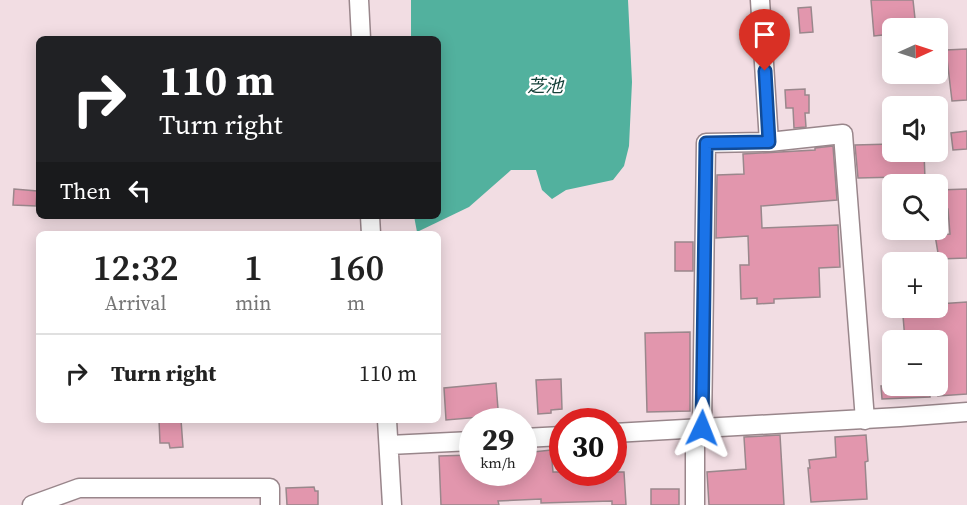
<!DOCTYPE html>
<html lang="en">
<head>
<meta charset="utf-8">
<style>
	:root { --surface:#fff; --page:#f2f2f2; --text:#222; --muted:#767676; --line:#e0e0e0 }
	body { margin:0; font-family:"Source Serif 4","Noto Sans JP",serif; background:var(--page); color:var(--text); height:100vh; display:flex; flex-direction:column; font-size:22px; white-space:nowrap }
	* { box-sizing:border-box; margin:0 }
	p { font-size:20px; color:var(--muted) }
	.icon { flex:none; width:33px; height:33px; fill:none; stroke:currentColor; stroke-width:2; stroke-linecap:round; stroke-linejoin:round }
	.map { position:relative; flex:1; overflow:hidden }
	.panel { position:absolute; left:36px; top:231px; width:405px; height:192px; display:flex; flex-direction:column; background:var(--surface); border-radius:9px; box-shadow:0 3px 15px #0003 }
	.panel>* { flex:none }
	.banner { position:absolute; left:36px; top:36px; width:405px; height:183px; border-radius:9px; box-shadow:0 3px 15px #0003; background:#202124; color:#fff; overflow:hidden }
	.needle { width:39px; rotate:87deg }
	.fabs { position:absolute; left:882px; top:18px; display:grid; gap:12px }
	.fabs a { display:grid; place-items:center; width:66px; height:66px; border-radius:9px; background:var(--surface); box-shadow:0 3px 15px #0003; font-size:30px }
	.speed { position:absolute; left:459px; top:408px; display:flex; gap:12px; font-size:30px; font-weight:700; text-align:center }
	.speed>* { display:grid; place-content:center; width:78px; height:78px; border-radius:50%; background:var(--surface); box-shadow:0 3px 15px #0003; line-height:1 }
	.speed small { font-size:15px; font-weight:400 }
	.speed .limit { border:9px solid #d22; background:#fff; color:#111 }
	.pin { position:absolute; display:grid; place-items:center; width:51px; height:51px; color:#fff; margin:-62px -26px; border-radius:50% 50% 50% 0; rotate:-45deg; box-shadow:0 0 6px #0007 }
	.pin .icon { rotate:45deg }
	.me { position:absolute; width:66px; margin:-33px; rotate:2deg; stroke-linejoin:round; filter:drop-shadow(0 0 4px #0008) }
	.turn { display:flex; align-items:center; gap:21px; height:126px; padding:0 24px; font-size:27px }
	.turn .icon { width:78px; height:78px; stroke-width:2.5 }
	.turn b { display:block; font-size:42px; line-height:51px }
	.then { display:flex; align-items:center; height:57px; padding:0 24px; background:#0003; gap:12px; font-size:22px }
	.eta { display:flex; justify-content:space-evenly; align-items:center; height:102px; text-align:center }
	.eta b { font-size:36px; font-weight:600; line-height:42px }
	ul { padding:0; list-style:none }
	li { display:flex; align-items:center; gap:18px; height:78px; padding:0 24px; border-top:2px solid var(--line) }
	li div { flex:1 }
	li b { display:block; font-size:22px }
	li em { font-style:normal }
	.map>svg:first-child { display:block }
	.water { fill:#52b19e }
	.building { fill:#e296ad; stroke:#9a878c; stroke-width:1.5 }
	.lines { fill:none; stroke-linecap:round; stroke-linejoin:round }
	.street-casing { stroke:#99868b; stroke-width:21 }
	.street { stroke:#fff; stroke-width:18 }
	.route-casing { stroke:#114b97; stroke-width:15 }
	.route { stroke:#1a73e8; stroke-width:10 }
	.labels { text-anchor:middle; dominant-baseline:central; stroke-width:4.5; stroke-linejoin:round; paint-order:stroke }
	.water-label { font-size:18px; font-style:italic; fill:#154038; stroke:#fff }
</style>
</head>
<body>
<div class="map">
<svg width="967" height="505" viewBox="0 0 967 505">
	<rect width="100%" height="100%" fill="#f2dde3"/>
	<!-- water -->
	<path class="water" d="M 411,0 L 628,0 L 632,82 L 629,146 L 624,166 L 613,180 L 566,190 L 552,199 L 542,190 L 536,170 L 511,170 L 469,207 L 417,232 L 414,216 L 438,216 L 438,39 L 411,39 Z"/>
	<!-- building -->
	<path class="building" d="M 871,0 L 913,0 L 916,28 L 892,28 L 892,34 L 874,36 Z
		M 811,7 L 813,32 L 800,33 L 798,8 Z
		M 967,49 L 967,100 L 952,101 L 946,50 Z
		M 805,89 L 805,95 L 809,95 L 809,113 L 805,113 L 806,127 L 794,128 L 793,108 L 786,108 L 785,90 Z
		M 967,131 L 967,149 L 953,150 L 951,133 Z
		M 892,144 L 892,152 L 924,152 L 925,179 L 901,181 L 900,177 L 858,178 L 855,145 Z
		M 833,146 L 837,200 L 761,206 L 762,228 L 838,225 L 840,267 L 819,268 L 820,297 L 774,299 L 774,303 L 757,304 L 757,298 L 741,299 L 740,265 L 749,265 L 748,236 L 716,238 L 717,175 L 744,174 L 743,154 L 815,150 L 815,148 Z
		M 14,189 L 37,191 L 36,206 L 13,205 Z
		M 967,189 L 967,258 L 939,259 L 935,235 L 950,234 L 948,209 L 938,209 L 938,190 Z
		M 675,242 L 693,242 L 693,271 L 675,271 Z
		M 967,302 L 967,394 L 938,396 L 938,340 L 905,340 L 903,316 L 929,315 L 929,308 L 938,308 L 938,304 Z
		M 690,332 L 690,411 L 647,412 L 645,333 Z
		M 561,379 L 562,409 L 551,410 L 551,413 L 538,414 L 536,380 Z
		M 496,383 L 499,422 L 481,422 L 481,417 L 446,420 L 444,388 Z
		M 881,386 L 930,386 L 930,397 L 882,399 Z
		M 159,420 L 181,420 L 183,447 L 170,448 L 169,443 L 160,443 Z
		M 780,435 L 784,505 L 709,505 L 707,472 L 746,469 L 744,437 Z
		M 866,435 L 868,461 L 865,462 L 867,499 L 811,502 L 808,468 L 810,468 L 809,460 L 836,457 L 835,437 Z
		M 551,450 L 553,472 L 624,472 L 626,505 L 612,505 L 612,501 L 541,503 L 541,499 L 498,501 L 499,505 L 441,505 L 439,456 L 472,455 L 472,472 L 524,472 L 524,453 Z
		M 314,487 L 315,491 L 318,491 L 318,505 L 287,505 L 286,488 Z
		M 651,489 L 679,489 L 679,505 L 651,505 Z"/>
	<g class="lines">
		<!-- street casing -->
		<g class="street-casing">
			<path id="street" d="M 359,0 L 361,39
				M 769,142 L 843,134 L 865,420
				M 370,216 L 371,234
				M 387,420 L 392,505
				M 702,428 L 706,143 L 769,142 L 760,0
				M 614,433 L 900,417 L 967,412
				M 524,438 L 562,436
				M 389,445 L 472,441
				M 32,505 L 79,488 L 270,488 L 270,505
				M 695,505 L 695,428"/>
		</g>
		<!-- street -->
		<use href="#street" class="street"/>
	</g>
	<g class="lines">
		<!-- route casing -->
		<g class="route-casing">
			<path id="route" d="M 702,428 L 706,143 L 769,142 L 765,71"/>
		</g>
		<!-- route -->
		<use href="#route" class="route"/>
	</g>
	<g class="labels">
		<!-- water labels -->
		<g class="water-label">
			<text x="545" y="85">芝池</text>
		</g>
	</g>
</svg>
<div class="fabs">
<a><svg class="needle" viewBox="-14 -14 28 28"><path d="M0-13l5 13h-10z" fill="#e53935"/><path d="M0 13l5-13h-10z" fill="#767676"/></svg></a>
<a><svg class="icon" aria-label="sound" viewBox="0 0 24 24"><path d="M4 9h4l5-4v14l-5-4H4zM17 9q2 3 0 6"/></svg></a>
<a><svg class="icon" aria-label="search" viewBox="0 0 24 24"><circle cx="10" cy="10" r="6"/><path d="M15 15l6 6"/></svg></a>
<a>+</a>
<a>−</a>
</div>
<div class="speed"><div>29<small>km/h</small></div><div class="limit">30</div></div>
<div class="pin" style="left:765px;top:71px;background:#d93025"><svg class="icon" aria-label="arrive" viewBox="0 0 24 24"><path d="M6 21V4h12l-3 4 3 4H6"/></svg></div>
<svg class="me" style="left:702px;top:428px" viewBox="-20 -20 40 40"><path d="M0-17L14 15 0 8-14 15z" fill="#1a73e8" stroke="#fff" stroke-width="4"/></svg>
<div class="banner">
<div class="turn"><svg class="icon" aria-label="right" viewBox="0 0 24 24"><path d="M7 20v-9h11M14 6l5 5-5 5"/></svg><div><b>110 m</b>Turn right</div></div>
<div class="then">Then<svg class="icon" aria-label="left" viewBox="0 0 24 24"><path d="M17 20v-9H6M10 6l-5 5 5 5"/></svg></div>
</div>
<section class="panel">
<div class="eta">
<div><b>12:32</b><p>Arrival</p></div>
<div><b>1</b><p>min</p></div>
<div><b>160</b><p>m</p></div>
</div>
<ul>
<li><svg class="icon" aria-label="right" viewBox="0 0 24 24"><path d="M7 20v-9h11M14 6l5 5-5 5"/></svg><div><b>Turn right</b></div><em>110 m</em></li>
</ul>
</section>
</div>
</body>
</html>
